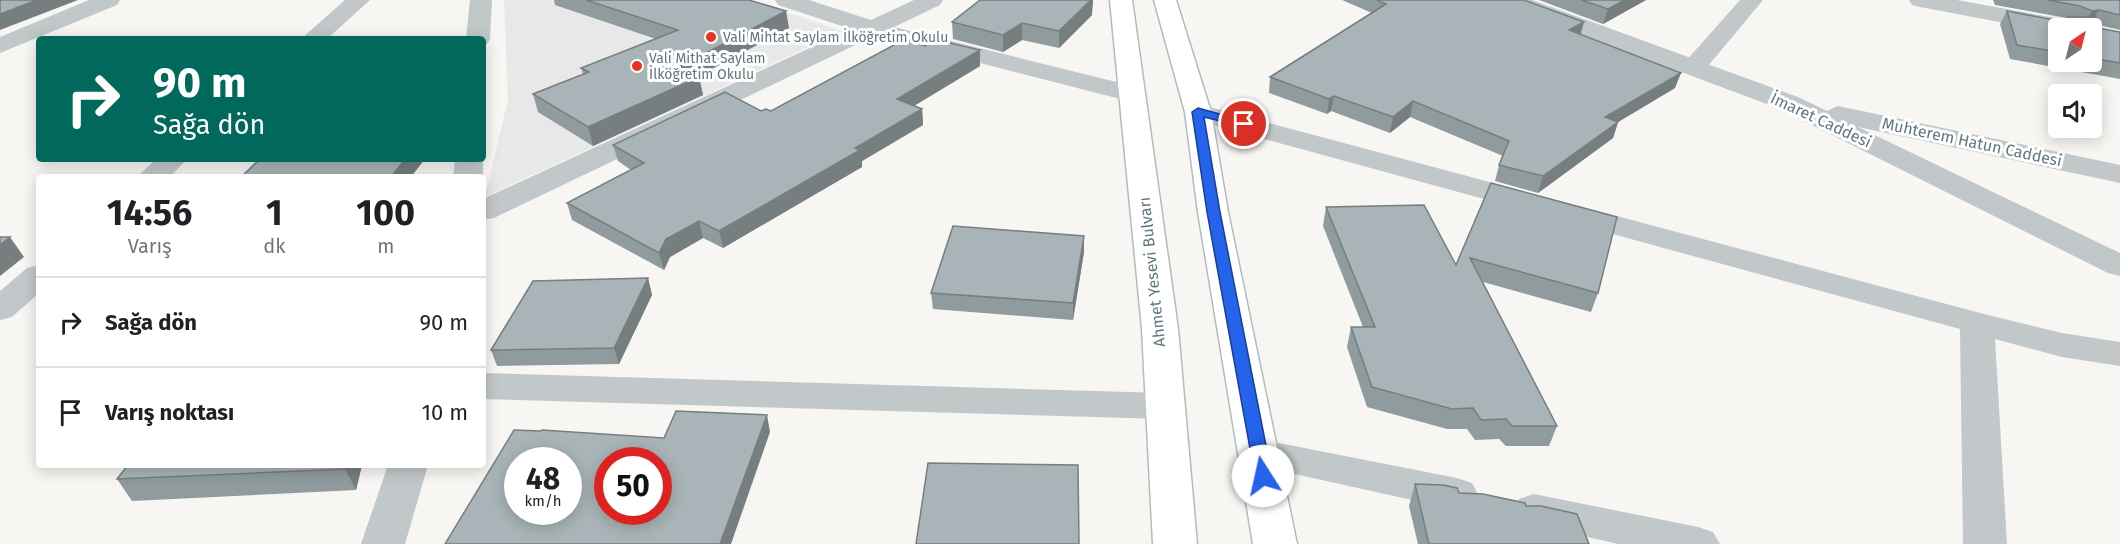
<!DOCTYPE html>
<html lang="tr">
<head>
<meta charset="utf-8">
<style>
	:root { --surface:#fff; --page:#f6f6f6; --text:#202124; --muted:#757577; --line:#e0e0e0 }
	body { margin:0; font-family:"Fira Sans",sans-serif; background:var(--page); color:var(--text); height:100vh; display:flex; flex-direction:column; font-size:22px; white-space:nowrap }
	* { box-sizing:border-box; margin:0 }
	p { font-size:20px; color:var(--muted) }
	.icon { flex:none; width:33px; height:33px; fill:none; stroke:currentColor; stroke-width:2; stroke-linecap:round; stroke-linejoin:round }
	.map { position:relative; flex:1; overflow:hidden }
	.details { position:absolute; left:36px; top:174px; width:450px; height:294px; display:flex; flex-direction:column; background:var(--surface); border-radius:6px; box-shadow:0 3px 15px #0003 }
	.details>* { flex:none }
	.hud { position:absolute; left:36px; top:36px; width:450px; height:126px; border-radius:6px; box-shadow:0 3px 15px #0003; background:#00695c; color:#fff; overflow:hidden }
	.needle { width:39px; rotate:35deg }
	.buttons { position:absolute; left:2048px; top:18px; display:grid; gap:12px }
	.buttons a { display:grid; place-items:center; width:54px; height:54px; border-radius:6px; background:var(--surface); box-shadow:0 3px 15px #0003; font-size:30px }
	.speed { position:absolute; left:504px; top:447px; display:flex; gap:12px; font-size:30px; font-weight:700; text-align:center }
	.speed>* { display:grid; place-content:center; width:78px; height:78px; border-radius:50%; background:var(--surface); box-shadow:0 3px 15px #0003; line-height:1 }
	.speed small { font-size:15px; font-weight:400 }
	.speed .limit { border:9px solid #d22; background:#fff; color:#111 }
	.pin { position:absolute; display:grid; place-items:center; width:51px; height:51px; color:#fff; margin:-26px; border:3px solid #fff; border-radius:50%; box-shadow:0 2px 6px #0007 }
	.me { position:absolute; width:66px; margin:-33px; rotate:350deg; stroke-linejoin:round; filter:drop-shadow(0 0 4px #0008) }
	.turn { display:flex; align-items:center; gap:21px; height:126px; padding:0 18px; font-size:27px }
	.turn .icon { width:78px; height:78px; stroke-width:2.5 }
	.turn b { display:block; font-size:42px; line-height:51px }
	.eta { display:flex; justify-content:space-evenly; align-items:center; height:102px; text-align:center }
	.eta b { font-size:36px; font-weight:700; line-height:42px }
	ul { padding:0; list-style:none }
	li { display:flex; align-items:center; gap:18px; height:90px; padding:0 18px; border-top:2px solid var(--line) }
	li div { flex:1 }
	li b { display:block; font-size:22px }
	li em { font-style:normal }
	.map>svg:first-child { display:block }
	.built { fill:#e7e8e7 }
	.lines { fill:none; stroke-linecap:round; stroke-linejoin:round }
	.secondary-casing { stroke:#b4bbbe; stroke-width:3 }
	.minor { fill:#c2c7c9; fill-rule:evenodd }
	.tertiary { fill:#c2c7c9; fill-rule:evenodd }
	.secondary { fill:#fff; fill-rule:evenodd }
	.wall { fill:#909b9d; fill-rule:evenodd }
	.shaded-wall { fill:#767e80 }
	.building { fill:#a8b4b7; stroke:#767e80; stroke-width:1.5; fill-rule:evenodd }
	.route { fill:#2563eb; stroke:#184099; stroke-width:1.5 }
	.poi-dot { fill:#e73323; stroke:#fff; stroke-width:2 }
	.labels { text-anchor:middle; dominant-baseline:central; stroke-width:6; stroke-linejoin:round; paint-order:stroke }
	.far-poi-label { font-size:14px; fill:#61777f; stroke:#fff; text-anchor:start }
	.street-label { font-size:16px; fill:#61777f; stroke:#fff }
</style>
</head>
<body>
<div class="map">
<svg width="2120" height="544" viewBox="0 0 2120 544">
	<rect width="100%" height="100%" fill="#f7f6f3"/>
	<!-- built -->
	<path class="built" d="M 504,0 L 749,0 L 843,31 L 485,197 L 508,100 Z"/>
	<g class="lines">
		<!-- secondary casing -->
		<g class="secondary-casing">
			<path id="secondary" d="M 1110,0 L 1132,0 L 1178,329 L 1197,544 L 1153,544 L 1142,329 Z
				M 1154,0 L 1176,0 L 1211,112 L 1228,212 L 1297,544 L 1253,544 L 1198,212 L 1185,112 Z"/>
		</g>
		<!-- minor -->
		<path class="minor" d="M 89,0 L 120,0 L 117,5 L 0,53 L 0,37 Z
			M 345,0 L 370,0 L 327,39 L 301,39 Z
			M 470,0 L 492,0 L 490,39 L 487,44 L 483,45 L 483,39 L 466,39 Z
			M 775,0 L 809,0 L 871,20 L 914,0 L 943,0 L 940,5 L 894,27 L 1141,88 L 1145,94 L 1141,100 L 1132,102 L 874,36 L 494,218 L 483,220 L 483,199 L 851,29 L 778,5 Z
			M 1740,0 L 1763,0 L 1703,72 L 1694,75 L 1685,72 L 1681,67 L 1685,62 Z
			M 1909,0 L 1957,0 L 2072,21 L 2080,23 L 2084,28 L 2058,28 L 2058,33 L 1920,7 L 1912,5 Z
			M 1198,104 L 1980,313 L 2062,333 L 2120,342 L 2120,366 L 2062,357 L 1995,339 L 2007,544 L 1963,544 L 1960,329 L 1188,118 L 1185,112 L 1188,106 Z
			M 156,159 L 187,159 L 170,177 L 137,177 Z
			M 455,159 L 483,158 L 483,177 L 453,177 Z
			M 39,265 L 39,293 L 12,317 L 0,320 L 0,291 L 27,268 Z
			M 483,373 L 1164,393 L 1177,397 L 1183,406 L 1177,415 L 1164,419 L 483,399 Z
			M 1259,439 L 1457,478 L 1472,483 L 1478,494 L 1472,505 L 1457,510 L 1245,463 L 1239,453 L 1245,443 Z
			M 388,465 L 428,465 L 405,544 L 361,544 Z
			M 1534,494 L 1698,527 L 1713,532 L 1720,544 L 1618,544 L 1519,521 L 1513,510 L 1519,499 Z"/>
		<!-- tertiary -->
		<path class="tertiary" d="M 1500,0 L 1532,0 L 1798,97 L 1827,111 L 1838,106 L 2120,165 L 2120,183 L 1858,127 L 2120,253 L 2120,276 L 2108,273 L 1780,109 L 1503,5 Z"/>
		<!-- secondary -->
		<use href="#secondary" class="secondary"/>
	</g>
	<!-- wall -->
	<path class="wall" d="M 554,0 L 749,0 L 789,28 L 698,76 L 699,77 L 703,95 L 593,146 L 538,112 L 533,94 L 583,74 L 581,68 L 656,39 L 555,5 Z
		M 980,0 L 1093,0 L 1093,5 L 1092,6 L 1092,15 L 1059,48 L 1022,40 L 1003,52 L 953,39 L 952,22 Z
		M 1342,0 L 1524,0 L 1580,35 L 1675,88 L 1618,122 L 1613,138 L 1538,193 L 1495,181 L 1499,165 L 1503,156 L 1410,117 L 1390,133 L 1331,111 L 1327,114 L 1269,93 L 1270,77 L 1372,13 Z
		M 1539,0 L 1646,0 L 1603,24 Z
		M 1993,0 L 2120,0 L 2120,30 L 2098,25 L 2098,28 L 2120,32 L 2120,79 L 2010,59 L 2000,24 L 2007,11 L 2065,22 L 2067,18 L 1995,5 ZM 2058,28 L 2091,28 L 2091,62 L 2058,62 Z
		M 980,66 L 914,106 L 922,109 L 923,125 L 862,161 L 862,167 L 723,248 L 703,238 L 670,257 L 664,270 L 572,220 L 567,203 L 631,170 L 618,161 L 613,145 L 761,111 L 771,111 Z
		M 1491,183 L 1598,293 L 1591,312 L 1483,282 L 1557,426 L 1549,446 L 1506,446 L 1499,439 L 1475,440 L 1467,429 L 1447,429 L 1367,407 L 1347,347 L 1351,327 L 1363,327 L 1323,226 L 1326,207 L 1456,265 Z
		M 1084,236 L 1084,252 L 1073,320 L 933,309 L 931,293 Z
		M 648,278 L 652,295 L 619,364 L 497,366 L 491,350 Z
		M 362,465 L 356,490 L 132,501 L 117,479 Z
		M 1415,484 L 1526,506 L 1589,544 L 1418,544 L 1409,506 Z"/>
	<!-- shaded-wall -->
	<path class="shaded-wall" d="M 37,0 L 78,0 L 0,30 L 0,14 Z
		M 1083,0 L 1093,0 L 1092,15 L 1059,48 L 1059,31 Z
		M 1625,0 L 1646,0 L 1603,24 L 1608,9 Z
		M 2099,10 L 2091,23 L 2084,24 L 2092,11 Z
		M 786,11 L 789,28 L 683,84 L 679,67 Z
		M 1584,22 L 1580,36 L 1569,30 Z
		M 1022,23 L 1022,40 L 1003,52 L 1003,35 Z
		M 980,50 L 980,66 L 899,115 L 897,99 Z
		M 1681,73 L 1675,88 L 1618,122 L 1613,138 L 1538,193 L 1543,176 L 1605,117 Z
		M 699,77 L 703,95 L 593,146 L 588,127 Z
		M 1334,96 L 1331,111 L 1327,114 L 1329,99 Z
		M 1413,101 L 1410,117 L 1390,133 L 1393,117 Z
		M 922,109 L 923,125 L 862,161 L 862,167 L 723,248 L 719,231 L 855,148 Z
		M 405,159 L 425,159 L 411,177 L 391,177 Z
		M 699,221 L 703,238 L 670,257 L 664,270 L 659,253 L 666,239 Z
		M 1084,236 L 1084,252 L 1073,320 L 1073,303 Z
		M 10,237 L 24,257 L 0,276 L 0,245 Z
		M 648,278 L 652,295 L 619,364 L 614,348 Z
		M 767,415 L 770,432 L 731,544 L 720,544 Z
		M 346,465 L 362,465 L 356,490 L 345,469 Z"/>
	<!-- building -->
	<path class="building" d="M 0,0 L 37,0 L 0,14 Z
		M 586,0 L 749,0 L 786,11 L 679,67 L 699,77 L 588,127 L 533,94 L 589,72 L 581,68 L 678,30 Z
		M 980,0 L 1091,0 L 1059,31 L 1022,23 L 1003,35 L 952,22 Z
		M 1377,0 L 1524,0 L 1584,22 L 1569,30 L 1681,73 L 1605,117 L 1618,122 L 1543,176 L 1499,165 L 1509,141 L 1413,101 L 1393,117 L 1334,96 L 1329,99 L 1270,77 L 1386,4 Z
		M 1581,0 L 1625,0 L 1608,9 Z
		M 2048,0 L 2120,0 L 2120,15 L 2099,10 L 2092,11 L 2080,6 Z
		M 2007,11 L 2065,22 L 2068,17 L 2096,17 L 2098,28 L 2120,32 L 2120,63 L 2091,58 L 2091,28 L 2058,28 L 2058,52 L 2017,45 Z
		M 442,37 L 441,39 L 423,39 Z
		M 905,39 L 925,46 L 933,39 L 980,50 L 897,99 L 922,109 L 855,148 L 860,150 L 719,231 L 699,221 L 666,239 L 659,253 L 567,203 L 644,163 L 613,145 L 725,92 L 761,111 L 766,109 L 771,111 Z
		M 260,159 L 405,159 L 391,177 L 241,177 Z
		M 1491,183 L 1617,217 L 1598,293 L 1470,258 L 1557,426 L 1512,426 L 1506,419 L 1481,420 L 1473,408 L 1452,409 L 1372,387 L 1351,327 L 1375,327 L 1326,207 L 1424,205 L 1456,265 Z
		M 953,226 L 1084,236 L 1073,303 L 931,293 Z
		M 0,237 L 10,237 L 0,245 Z
		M 648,278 L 614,348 L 491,350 L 533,281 Z
		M 676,411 L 767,415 L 720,544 L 445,544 L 514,430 L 541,431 L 542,430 L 664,438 ZM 518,460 L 568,460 L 568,512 L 518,512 ZM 608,460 L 658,460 L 658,512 L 608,512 Z
		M 928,463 L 1078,465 L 1079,544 L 916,544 Z
		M 128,465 L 346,465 L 345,469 L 117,479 Z
		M 1415,484 L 1443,485 L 1457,488 L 1459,493 L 1483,494 L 1525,503 L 1526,506 L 1541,506 L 1577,514 L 1589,544 L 1429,544 Z"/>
	<!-- route -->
	<path class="route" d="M 1198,108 L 1248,122 L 1249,124 L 1244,127 L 1204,117 L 1220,212 L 1272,476 L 1269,480 L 1263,482 L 1257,480 L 1255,476 L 1207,212 L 1192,112 Z"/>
	<!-- markers -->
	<g class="poi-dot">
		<circle cx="711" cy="37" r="6"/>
		<circle cx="637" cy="66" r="6"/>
	</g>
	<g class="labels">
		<!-- far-poi labels -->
		<g class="far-poi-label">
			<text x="723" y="37">Vali Mihtat Saylam İlköğretim Okulu</text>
			<text x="649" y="58">Vali Mithat Saylam<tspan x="649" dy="16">İlköğretim Okulu</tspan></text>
		</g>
		<!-- street labels -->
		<g class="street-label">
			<text transform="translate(1821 120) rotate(25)">İmaret Caddesi</text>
			<text transform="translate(1972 142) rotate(12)">Muhterem Hatun Caddesi</text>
			<text transform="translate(1152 272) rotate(-96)">Ahmet Yesevi Bulvarı</text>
		</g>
	</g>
</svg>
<div class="buttons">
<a><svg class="needle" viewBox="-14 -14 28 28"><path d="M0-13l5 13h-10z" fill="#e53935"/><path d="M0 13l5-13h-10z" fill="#757577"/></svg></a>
<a><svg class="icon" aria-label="sound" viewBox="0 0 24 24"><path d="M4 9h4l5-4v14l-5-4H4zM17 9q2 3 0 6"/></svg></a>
</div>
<div class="speed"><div>48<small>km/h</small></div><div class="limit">50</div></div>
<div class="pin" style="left:1244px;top:124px;background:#d93025"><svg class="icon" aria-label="arrive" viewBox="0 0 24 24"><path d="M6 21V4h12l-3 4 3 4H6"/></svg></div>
<svg class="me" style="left:1263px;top:476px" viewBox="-20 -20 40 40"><circle r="19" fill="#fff"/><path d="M0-13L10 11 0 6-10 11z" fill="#2563eb"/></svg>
<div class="hud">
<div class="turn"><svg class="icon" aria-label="right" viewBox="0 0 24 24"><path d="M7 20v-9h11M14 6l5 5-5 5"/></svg><div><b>90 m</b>Sağa dön</div></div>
</div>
<section class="details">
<div class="eta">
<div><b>14:56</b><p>Varış</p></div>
<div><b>1</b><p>dk</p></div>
<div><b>100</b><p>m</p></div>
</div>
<ul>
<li><svg class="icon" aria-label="right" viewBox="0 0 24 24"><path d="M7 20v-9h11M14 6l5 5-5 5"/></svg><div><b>Sağa dön</b></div><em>90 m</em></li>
<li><svg class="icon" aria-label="arrive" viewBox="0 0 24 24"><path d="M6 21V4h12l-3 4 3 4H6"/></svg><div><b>Varış noktası</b></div><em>10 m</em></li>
</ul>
</section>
</div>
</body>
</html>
